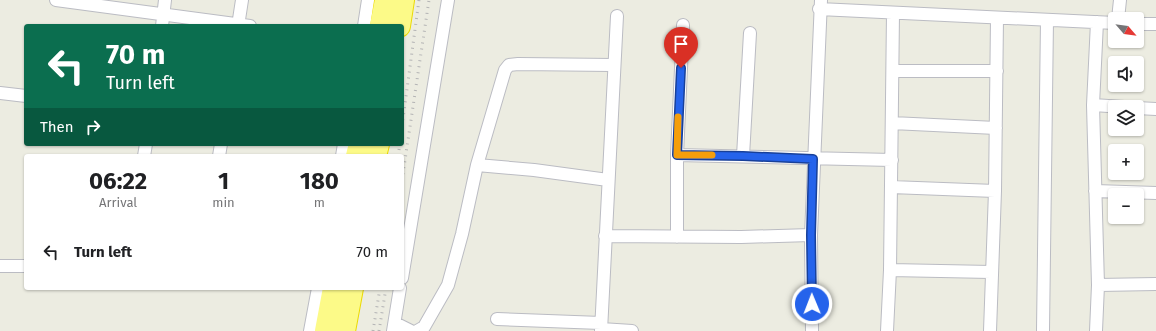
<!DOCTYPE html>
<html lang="en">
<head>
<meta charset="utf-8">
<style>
	:root { --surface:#fff; --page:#f6f6f6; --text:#202124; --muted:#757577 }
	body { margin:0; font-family:"Fira Sans",sans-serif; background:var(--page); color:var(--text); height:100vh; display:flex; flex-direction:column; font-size:15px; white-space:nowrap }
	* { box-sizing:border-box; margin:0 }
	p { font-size:13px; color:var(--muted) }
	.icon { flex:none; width:22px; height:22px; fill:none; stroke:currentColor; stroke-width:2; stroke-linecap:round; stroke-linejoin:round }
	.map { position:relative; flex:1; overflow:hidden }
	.details { position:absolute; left:24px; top:154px; width:380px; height:136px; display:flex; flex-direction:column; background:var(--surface); border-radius:4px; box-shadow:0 1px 3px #0004 }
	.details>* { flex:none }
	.banner { position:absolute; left:24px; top:24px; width:380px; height:122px; border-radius:4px; box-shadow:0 1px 3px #0004; background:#0b6e4f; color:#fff; overflow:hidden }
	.needle { width:26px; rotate:118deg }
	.controls { position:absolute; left:1108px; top:12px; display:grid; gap:8px }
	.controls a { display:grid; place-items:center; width:36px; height:36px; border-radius:4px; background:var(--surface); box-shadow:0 1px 3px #0004; font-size:20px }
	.pin { position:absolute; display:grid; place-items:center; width:34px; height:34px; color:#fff; margin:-41px -17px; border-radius:50% 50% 50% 0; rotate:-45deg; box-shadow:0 0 4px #0007 }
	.pin .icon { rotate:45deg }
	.me { position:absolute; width:44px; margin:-22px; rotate:359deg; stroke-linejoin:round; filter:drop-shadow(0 0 3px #0008) }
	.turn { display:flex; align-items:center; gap:14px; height:84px; padding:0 16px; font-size:18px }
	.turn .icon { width:52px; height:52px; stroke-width:2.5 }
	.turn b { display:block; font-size:28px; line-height:34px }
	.then { display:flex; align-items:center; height:38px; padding:0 16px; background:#0003; gap:8px; font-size:15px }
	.eta { display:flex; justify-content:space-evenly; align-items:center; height:68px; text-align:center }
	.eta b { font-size:24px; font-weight:700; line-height:28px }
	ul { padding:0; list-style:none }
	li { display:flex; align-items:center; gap:12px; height:60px; padding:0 16px }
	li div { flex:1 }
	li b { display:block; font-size:15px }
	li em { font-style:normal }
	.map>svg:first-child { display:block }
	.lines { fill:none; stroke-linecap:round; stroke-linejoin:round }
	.street-casing { stroke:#bbbcc3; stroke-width:14 }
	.highway-casing { stroke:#ebda02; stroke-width:24 }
	.street { stroke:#fff; stroke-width:12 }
	.highway { stroke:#fcfa88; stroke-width:22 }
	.rail { stroke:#b4b4b5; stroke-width:3; stroke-dasharray:1 5; stroke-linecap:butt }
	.route-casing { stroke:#184099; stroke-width:10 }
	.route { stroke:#2563eb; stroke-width:7 }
	.slow { stroke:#f59e0b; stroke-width:7 }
</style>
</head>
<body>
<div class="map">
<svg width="1156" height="331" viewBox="0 0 1156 331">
	<rect width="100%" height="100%" fill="#ecece1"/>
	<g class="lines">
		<!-- street casing -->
		<g class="street-casing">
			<path id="street" d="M 56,0 L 250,26
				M 819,9 L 1115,23
				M 1118,19 L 1120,0
				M 1137,24 L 1156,24
				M 162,26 L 165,0
				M 238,26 L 242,0
				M 364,26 L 368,0
				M 893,71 L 997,71
				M 0,93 L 26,96
				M 1093,105 L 1124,107
				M 1137,108 L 1156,109
				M 892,123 L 996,128
				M 677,155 L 892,160
				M 144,156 L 146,144
				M 219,156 L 221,144
				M 342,156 L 344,144
				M 743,156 L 750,33
				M 477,165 L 534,170 L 608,180
				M 891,187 L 995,191
				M 1095,191 L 1156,193
				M 605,236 L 741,237 L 811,235
				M 677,237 L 677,155 L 683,25
				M 0,266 L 26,266
				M 890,270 L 991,272
				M 402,278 L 448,0
				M 1098,285 L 1156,284
				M 497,319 L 601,323
				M 395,323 L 411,331
				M 601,329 L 632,331
				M 310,331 L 318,288
				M 393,331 L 400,288
				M 417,331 L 424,327 L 448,285 L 462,234 L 477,165 L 505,70 L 509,65 L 518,64 L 613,65
				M 601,331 L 617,16
				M 812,331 L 811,235 L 821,0
				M 887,331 L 890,270 L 893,13
				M 990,331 L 995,191 L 997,18
				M 1043,331 L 1047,20
				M 1096,331 L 1098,285 L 1093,105 L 1097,22"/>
		</g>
		<!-- highway casing -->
		<g class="highway-casing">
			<path id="highway" d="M 381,26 L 386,0
				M 399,26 L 403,0
				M 357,156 L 360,144
				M 375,156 L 378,144
				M 326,331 L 334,288
				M 344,331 L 352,288"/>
		</g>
		<!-- street -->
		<use href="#street" class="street"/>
		<!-- highway -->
		<use href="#highway" class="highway"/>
		<!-- rail -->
		<path class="rail" d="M 402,126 L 419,0
			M 398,156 L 400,144
			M 402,180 L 429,0
			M 373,331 L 380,288
			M 379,331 L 386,288"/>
	</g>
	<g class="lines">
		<!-- route casing -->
		<g class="route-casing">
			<path id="route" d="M 681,68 L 677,155 L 743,156 L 813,159 L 811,235 L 812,304"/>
		</g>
		<!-- route -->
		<use href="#route" class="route"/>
		<!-- slow -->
		<path class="slow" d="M 678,117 L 677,155 L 712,155"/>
	</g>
</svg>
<div class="controls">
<a><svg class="needle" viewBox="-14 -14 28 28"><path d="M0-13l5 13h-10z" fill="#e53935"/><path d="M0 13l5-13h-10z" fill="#757577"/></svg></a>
<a><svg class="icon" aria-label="sound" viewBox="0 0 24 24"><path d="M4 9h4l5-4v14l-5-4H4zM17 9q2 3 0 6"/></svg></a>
<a><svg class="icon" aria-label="layers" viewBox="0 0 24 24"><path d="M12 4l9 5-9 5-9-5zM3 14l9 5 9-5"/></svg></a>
<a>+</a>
<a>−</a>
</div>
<div class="pin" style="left:681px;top:68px;background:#d93025"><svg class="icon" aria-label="arrive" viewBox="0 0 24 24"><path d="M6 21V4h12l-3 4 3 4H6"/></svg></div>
<svg class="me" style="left:812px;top:304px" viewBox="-20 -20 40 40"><circle r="17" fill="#2563eb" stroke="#fff" stroke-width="3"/><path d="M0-11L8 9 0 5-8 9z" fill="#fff"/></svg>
<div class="banner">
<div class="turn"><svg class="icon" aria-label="left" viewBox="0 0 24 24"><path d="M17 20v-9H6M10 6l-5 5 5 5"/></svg><div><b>70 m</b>Turn left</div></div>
<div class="then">Then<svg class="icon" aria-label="right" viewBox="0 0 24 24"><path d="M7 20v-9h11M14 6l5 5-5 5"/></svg></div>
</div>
<section class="details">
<div class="eta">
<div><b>06:22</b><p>Arrival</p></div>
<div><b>1</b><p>min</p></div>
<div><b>180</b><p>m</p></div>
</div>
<ul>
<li><svg class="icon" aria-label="left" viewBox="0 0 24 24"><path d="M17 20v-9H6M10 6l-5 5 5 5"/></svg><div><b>Turn left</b></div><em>70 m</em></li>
</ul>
</section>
</div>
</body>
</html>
